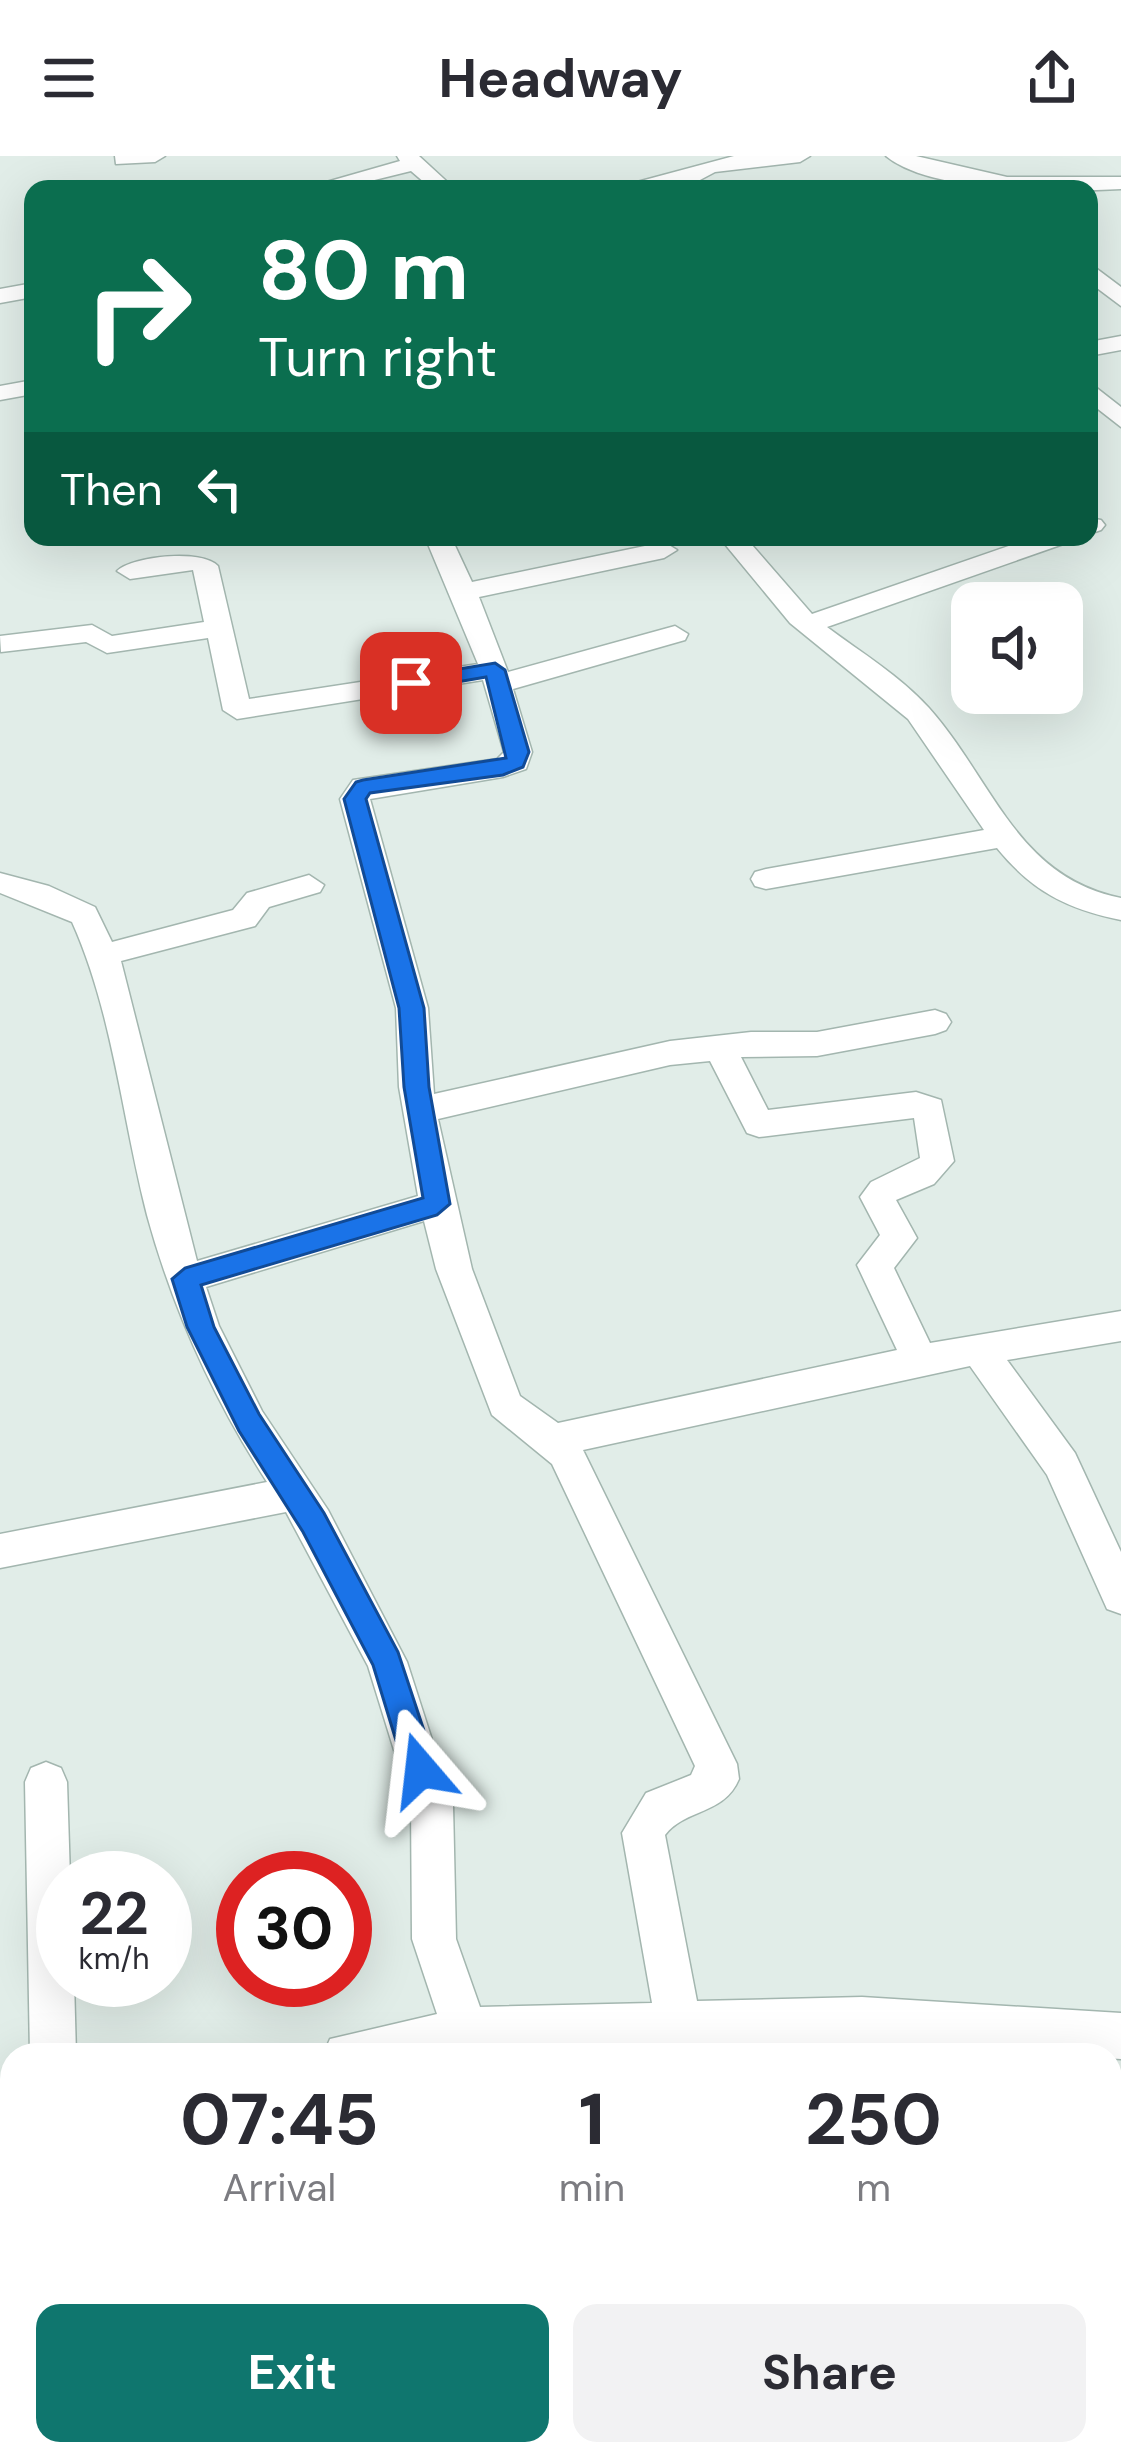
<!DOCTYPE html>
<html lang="en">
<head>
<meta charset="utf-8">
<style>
	:root { --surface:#fff; --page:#f2f2f3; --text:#2b2b33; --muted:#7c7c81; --accent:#0f766e }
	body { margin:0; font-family:"DM Sans",sans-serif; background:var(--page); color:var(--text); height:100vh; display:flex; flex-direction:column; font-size:45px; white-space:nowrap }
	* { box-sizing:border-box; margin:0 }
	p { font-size:39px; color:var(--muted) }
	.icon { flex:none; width:66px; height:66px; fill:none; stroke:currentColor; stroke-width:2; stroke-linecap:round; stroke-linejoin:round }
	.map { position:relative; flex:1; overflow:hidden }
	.side { position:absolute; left:0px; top:1887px; width:1122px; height:423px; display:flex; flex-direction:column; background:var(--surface); border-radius:36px 36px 0 0; box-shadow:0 12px 48px #0002 }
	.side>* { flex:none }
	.banner { position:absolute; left:24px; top:24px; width:1074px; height:366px; border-radius:24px; box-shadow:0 12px 48px #0002; background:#0b6e4f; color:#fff; overflow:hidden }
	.tools { position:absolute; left:951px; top:426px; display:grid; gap:24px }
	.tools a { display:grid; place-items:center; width:132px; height:132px; border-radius:24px; background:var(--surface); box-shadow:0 12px 48px #0002; font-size:60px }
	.speed { position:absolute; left:36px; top:1695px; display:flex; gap:24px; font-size:60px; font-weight:700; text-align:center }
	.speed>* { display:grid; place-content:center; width:156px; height:156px; border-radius:50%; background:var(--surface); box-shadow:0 12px 48px #0002; line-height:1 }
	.speed small { font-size:30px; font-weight:400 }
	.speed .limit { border:18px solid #d22; background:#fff; color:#111 }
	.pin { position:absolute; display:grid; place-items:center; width:102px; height:102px; color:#fff; margin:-51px; border-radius:24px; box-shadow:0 6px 18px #0006 }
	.me { position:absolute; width:132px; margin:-66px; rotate:343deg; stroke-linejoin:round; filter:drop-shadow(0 0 9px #0008) }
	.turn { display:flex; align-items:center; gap:42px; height:252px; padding:0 36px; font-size:54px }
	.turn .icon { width:156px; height:156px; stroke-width:2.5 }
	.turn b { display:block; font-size:84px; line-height:102px }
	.then { display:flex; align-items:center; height:114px; padding:0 36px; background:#0003; gap:24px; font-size:45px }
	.eta { display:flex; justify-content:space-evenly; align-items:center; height:204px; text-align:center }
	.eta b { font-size:72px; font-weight:700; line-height:84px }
	.action { display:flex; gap:24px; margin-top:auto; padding:24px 36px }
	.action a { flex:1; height:138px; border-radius:24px; background:var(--accent); color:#fff; font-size:48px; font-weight:700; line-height:138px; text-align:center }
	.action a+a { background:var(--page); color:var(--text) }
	header { display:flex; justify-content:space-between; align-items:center; height:156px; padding:0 36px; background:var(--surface); font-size:54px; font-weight:700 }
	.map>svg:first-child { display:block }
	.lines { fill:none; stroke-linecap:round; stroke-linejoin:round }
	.minor-casing { stroke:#a3b6af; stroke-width:3 }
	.minor { fill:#fff; fill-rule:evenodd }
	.route { fill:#1a73e8; stroke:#114b97; stroke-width:3 }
</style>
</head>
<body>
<header><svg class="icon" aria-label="menu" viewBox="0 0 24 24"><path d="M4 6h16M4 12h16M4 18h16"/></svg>Headway<svg class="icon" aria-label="share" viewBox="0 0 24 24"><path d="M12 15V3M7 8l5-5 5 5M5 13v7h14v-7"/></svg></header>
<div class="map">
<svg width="1121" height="2308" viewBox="0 0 1121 2308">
	<rect width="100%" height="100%" fill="#e1ede8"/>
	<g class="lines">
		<!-- minor casing -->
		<g class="minor-casing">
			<path id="minor" d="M 115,0 L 165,0 L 155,6 L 116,8 Z
				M 397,0 L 419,0 L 455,33 L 432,33 L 411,15 L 338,33 L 302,33 L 400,5 Z
				M 734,0 L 810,0 L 800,6 L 715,16 L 683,33 L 611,33 Z
				M 886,0 L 916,0 L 1007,21 L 1121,21 L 1121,33 C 1065,36 932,38 886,0 Z
				M 1089,107 L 1121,131 L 1121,150 L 1089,126 Z
				M 33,127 L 33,141 L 0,147 L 0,133 Z
				M 1121,180 L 1121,194 L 1089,200 L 1089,186 Z
				M 33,224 L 33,238 L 0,244 L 0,230 Z
				M 1089,226 L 1121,251 L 1121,271 L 1089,246 Z
				M 1089,362 L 1101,364 L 1105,369 L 1101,374 L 1089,378 Z
				M 425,381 L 451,381 L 472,426 L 664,386 L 677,394 L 664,402 L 479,441 L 508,516 L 675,470 L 688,478 L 685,484 L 513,533 L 532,596 L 526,613 L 503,621 L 370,643 L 428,852 L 434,938 L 670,885 L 751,876 L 817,876 L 935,854 L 946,858 L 951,866 L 946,874 L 935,878 L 817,900 L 741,901 L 768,954 L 916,936 L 941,944 L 954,1005 L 934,1028 L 896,1044 L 917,1082 L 894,1112 L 930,1187 L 1121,1155 L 1121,1185 L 1007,1204 L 1075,1297 L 1121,1396 L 1121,1458 L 1107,1453 L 1047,1319 L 970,1210 L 583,1294 L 737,1608 L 739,1623 C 724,1659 686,1652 665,1679 L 697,1845 L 862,1841 L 1121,1857 L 1121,1903 L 862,1887 L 497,1899 L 323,1899 L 330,1883 L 437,1858 L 412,1783 L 411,1649 L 368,1510 L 286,1356 L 0,1412 L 0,1378 L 267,1326 C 213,1242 173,1154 147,1059 C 122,962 113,857 72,766 L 0,737 L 0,717 L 49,730 L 95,751 L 112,786 L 233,754 L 247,737 L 309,719 L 324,729 L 320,736 L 269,751 L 255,770 L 121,805 L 197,1105 L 418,1040 L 399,931 L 396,852 L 340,643 L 353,624 L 497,603 L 504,596 L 483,524 L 237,563 L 223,554 L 208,482 L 107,497 L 86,486 L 1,496 L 0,480 L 92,469 L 112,480 L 204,466 L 193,414 L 130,423 L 117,415 C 133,400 202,393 218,410 L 249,543 L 478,508 ZM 710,905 L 747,977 L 759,981 L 914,962 L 920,1002 L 871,1026 L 860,1041 L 880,1079 L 857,1109 L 897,1194 L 558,1267 L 520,1240 L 472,1113 L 438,963 L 670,909 ZM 424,1065 L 436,1113 L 492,1259 L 552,1308 L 695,1610 L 691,1619 L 646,1637 L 622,1677 L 652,1847 L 480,1851 L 456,1783 L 453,1649 L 407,1506 L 328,1354 L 262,1255 L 219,1170 L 206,1131 Z
				M 719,381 L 745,381 L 812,458 L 1035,381 L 1073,381 L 1069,386 L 827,471 C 862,497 900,520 929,552 C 993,624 1016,721 1121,742 L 1121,764 C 1067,753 1032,735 997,692 L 766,733 L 755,730 L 751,723 L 755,716 L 766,713 L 984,674 L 908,563 L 790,467 Z
				M 46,1606 L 61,1612 L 67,1626 L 70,1722 L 63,1722 L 63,1824 L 74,1824 L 76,1899 L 30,1899 L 25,1626 L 31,1612 Z
				M 12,1957 L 12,2005 L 0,2006 L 0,1958 Z
				M 35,2298 L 87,2298 L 88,2308 L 36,2308 Z
				M 485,2298 L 537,2298 L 538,2308 L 486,2308 Z
				M 1022,2298 L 1074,2298 L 1077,2308 L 1025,2308 Z"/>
		</g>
		<!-- minor -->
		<use href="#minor" class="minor"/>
	</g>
	<!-- route -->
	<path class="route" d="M 495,507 L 505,514 L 529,596 L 523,611 L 503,619 L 370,637 L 366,643 L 424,852 L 429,931 L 450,1048 L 437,1059 L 201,1129 L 214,1171 L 259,1258 L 324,1357 L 398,1496 L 437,1614 L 432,1625 L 421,1629 L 409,1625 L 405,1614 L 373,1509 L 303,1376 L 239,1275 L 187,1171 L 172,1123 L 185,1112 L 423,1042 L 404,931 L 399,852 L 344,643 L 356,626 L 363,624 L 506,602 L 486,521 L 411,534 L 401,527 L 411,521 Z"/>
</svg>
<div class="tools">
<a><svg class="icon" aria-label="sound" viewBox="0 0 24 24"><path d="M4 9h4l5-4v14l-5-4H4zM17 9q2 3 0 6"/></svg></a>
</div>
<div class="speed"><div>22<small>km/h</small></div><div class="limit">30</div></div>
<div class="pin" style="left:411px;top:527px;background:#d93025"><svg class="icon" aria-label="arrive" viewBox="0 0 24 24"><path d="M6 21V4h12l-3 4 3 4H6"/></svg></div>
<svg class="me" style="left:421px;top:1614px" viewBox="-20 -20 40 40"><path d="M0-17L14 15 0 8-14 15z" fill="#1a73e8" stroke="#fff" stroke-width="4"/></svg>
<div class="banner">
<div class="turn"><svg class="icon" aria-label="right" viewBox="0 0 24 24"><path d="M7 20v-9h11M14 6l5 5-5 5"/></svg><div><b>80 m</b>Turn right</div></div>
<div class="then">Then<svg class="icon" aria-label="left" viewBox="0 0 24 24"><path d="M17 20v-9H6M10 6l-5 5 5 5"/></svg></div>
</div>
<section class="side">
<div class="eta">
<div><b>07:45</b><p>Arrival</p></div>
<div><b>1</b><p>min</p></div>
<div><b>250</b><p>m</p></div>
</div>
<div class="action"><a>Exit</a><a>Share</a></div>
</section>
</div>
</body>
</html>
